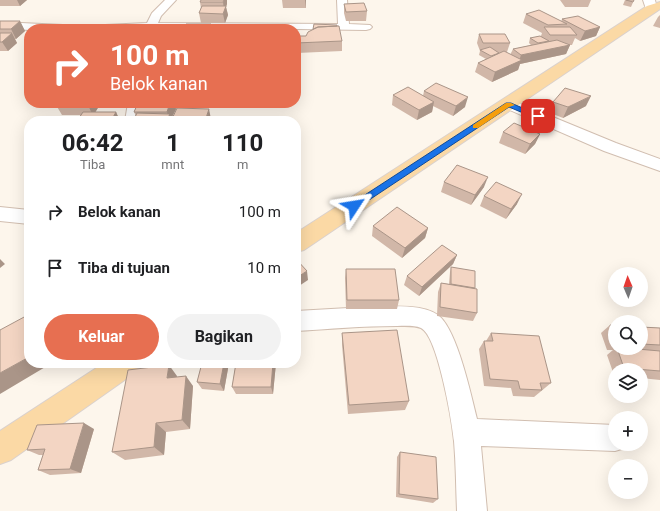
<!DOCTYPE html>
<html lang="id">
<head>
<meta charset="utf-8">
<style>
	:root { --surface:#fff; --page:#f2f2f2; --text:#202124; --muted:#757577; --accent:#e76f51 }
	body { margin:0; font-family:Roboto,sans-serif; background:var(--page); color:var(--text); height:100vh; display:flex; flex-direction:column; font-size:15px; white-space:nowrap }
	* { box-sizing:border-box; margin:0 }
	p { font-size:13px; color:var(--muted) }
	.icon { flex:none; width:22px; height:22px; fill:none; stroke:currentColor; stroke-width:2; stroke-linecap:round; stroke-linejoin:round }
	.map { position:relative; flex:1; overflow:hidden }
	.drawer { position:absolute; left:24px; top:116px; width:277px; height:252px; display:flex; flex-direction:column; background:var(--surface); border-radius:16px; box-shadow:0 4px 16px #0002 }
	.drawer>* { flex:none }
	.hud { position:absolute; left:24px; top:24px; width:277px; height:84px; border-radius:16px; box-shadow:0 4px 16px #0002; background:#e76f51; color:#fff; overflow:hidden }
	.needle { width:26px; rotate:358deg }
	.controls { position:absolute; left:608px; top:267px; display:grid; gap:8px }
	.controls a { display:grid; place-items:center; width:40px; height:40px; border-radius:50%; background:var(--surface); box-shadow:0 4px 16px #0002; font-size:20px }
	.pin { position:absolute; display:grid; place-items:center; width:34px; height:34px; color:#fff; margin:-17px; border-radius:8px; box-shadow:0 2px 6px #0006 }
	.me { position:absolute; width:44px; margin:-22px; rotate:57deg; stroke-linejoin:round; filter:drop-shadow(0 0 3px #0008) }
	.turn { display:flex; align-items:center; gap:14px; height:84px; padding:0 20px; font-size:18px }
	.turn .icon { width:52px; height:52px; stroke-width:2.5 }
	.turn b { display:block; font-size:28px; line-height:34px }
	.eta { display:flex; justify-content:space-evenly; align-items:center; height:68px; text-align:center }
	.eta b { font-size:24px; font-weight:700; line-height:28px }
	.cta { display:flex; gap:8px; margin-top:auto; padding:8px 20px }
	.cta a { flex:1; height:46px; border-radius:24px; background:var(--accent); color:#fff; font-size:16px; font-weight:700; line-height:46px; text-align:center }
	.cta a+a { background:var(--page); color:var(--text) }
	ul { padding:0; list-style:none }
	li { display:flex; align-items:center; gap:12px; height:56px; padding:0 20px }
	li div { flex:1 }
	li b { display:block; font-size:15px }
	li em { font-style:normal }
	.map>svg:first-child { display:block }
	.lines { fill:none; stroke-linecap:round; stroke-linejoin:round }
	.minor-casing { stroke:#d1beb0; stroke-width:2 }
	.tertiary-casing { stroke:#d1beb0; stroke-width:2 }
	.primary-casing { stroke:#dad1cd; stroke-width:2 }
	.minor { fill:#fff; fill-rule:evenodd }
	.tertiary { fill:#fff; fill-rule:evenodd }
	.primary { fill:#fbd9a5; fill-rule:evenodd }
	.wall { fill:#d1b7a8 }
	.shaded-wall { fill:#aa9588 }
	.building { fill:#f3d5c3; stroke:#aa9588 }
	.route { fill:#1a73e8; stroke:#114b97 }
	.slow { fill:#f59e0b }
</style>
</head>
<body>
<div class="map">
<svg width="660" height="511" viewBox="0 0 660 511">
	<rect width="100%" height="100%" fill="#fdf6ec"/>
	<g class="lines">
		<!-- minor casing -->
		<g class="minor-casing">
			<path id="minor" d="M 165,0 L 176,0 L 161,16 L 158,23 L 338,24 L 337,0 L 347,0 L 349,24 L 370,25 L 372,27 L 370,29 L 366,30 L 296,29 L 29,30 L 0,28 L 0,22 L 84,26 L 147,23 L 152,13 Z
				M 128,103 L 142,103 L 139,121 L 125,121 Z
				M 366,307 C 385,307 421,303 438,315 C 457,329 471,395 477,419 L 615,425 L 615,444 L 626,444 L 625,448 L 615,451 L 481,446 L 487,511 L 457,511 C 456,488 456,464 454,441 C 452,422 438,336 421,328 C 414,325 404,326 397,326 C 363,326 329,329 296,331 L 296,311 Z"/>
		</g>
		<!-- tertiary casing -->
		<g class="tertiary-casing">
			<path id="tertiary" d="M 643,0 L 655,0 L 657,9 L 655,12 L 647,12 Z
				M 509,99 L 616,143 L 660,159 L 660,171 L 604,151 L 503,107 L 501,104 L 503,101 Z
				M 0,207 L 29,210 L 29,224 L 0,221 Z"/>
		</g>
		<!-- primary casing -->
		<g class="primary-casing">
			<path id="primary" d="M 660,2 L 660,9 L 304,250 L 296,252 L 296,233 L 647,6 Z
				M 104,363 L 140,363 L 136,372 L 11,460 L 0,464 L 0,431 Z"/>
		</g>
		<!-- minor -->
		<use href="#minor" class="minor"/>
		<!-- tertiary -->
		<use href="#tertiary" class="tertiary"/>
		<!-- primary -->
		<use href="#primary" class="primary"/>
	</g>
	<!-- wall -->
	<path class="wall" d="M 0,0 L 27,0 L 20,6 L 0,6 Z
		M 201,0 L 227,0 L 227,4 L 226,7 L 228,15 L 225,23 L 201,23 L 199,13 L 201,8 L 200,2 Z
		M 282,0 L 306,0 L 306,8 L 283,8 Z
		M 560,0 L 591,0 L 588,7 L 565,7 Z
		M 625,0 L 634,0 L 631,7 L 623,5 Z
		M 344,4 L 367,11 L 366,21 L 346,21 L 344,13 Z
		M 526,14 L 561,22 L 562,19 L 600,27 L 596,36 L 580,41 L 575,38 L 572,45 L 570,45 L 566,54 L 520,64 L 518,70 L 492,82 L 475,72 L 478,63 L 486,59 L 479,55 L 480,51 L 477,43 L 479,34 L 510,43 L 507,52 L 506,52 L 510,55 L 513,49 L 531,45 L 529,43 L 530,38 L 541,36 L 542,33 L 523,23 Z
		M 660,15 L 660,28 L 653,26 L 658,17 Z
		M 0,21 L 20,21 L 25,31 L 16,39 L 15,39 L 17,43 L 8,51 L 0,51 Z
		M 314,24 L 337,26 L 342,41 L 342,51 L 297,53 L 296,36 L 306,36 L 313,29 Z
		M 424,91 L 465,107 L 453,116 L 433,106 L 432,112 L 417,120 L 392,105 L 393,95 L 423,96 Z
		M 553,102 L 586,106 L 563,118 L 548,112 Z
		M 101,103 L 95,112 L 116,112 L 120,121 L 77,121 L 81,115 L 62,115 L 56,105 Z
		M 138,103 L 174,103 L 176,109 L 171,119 L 172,120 L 211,119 L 211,121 L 133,121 L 136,116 L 134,112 Z
		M 503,132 L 540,134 L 535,144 L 525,154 L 499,143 Z
		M 444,182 L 484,187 L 471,205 L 441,192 Z
		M 484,196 L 517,204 L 506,219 L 480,206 Z
		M 373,226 L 428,228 L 425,238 L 402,258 L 372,236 Z
		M 457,255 L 453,264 L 419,296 L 404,285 L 407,276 Z
		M 451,267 L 475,288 L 477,313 L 473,321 L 437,316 L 438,292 L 441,283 L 449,284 L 450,272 Z
		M 346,269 L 399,300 L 397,309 L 346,309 L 345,278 Z
		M 610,325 L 615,325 L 615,348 L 641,348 L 641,327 L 660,328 L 660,380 L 641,378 L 641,370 L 615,370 L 615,375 L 614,375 L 607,355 L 613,350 L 607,350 L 601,333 Z
		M 342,333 L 409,401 L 405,410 L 348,414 L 342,345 Z
		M 491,333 L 551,383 L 534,397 L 513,396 L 511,388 L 484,386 L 479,349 L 484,341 L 486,341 Z
		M 202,363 L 229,363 L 224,391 L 202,389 L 197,382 Z
		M 236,363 L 276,363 L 273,394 L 236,394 L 232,387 Z
		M 177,376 L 177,377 L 193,386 L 190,429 L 166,432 L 164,455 L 125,460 L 112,452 Z
		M 94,429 L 81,473 L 50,475 L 38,470 L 43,455 L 39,455 L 27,450 Z
		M 400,452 L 438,499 L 433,503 L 396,497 L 397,457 Z"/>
	<!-- shaded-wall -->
	<path class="shaded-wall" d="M 17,0 L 27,0 L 20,6 Z
		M 224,0 L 227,0 L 227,4 L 226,7 L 228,15 L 225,23 L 223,14 L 224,10 L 223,2 Z
		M 305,0 L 306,0 L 306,8 Z
		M 20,21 L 25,31 L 16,39 L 11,29 Z
		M 211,24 L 212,29 L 208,29 Z
		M 600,27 L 596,36 L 580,41 L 585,31 Z
		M 12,33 L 17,43 L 8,51 L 2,42 Z
		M 570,45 L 566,54 L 520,64 L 518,70 L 492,82 L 495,72 L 519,61 L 521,55 Z
		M 591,96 L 586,106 L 563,118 L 568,107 Z
		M 468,97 L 465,107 L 453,116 L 456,106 Z
		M 434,102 L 432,112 L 417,120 L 419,110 Z
		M 90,103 L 101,103 L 93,116 L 88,105 Z
		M 170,103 L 174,103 L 176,109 L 171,119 L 172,121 L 166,121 L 168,117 L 167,112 Z
		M 209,109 L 211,119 L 211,121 L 205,121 Z
		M 116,112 L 120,121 L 111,121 Z
		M 540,134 L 535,144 L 525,154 L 530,144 Z
		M 488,177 L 484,187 L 471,205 L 475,195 Z
		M 522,194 L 517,204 L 506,219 L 511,209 Z
		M 428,228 L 425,238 L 402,258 L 405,248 Z
		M 457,255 L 453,264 L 419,296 L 422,287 Z
		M 0,259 L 5,264 L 0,268 Z
		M 307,271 L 308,280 L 296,288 L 296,278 Z
		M 29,357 L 29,363 L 52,363 L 0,394 L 0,373 Z
		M 224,363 L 229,363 L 224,391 L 220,384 Z
		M 273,363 L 276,363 L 273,394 L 271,387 Z
		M 169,365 L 177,376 L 175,388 L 167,378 Z
		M 186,376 L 193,386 L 190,429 L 182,420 Z
		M 84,423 L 94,429 L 81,473 L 70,469 Z
		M 156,423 L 166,432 L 164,455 L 154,447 Z"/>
	<!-- building -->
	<path class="building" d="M 201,0 L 224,0 L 223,2 L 200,2 Z
		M 626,0 L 634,0 L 633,2 Z
		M 364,3 L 367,11 L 346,12 L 344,4 Z
		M 202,6 L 226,6 L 223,14 L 199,13 Z
		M 539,10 L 567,24 L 548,25 L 526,14 Z
		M 578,16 L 600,27 L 585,31 L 562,19 Z
		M 0,21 L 20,21 L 11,29 L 0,29 Z
		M 186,24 L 211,24 L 208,29 L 183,29 Z
		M 314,24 L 337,25 L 337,26 L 318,27 L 313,29 Z
		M 339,26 L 342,41 L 296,43 L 296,36 L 306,36 L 308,32 L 318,27 Z
		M 544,27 L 570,27 L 577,35 L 550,35 Z
		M 75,28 L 100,28 L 99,29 L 74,29 Z
		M 0,33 L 12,33 L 2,42 L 0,42 Z
		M 479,34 L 505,34 L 510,43 L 483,43 Z
		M 540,36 L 549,41 L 538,43 L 530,38 Z
		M 557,40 L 570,45 L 521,55 L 513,49 Z
		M 490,47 L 499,53 L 491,56 L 480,50 Z
		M 504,51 L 522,60 L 495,72 L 478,63 Z
		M 436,83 L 468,97 L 456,106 L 424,91 Z
		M 408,87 L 434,102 L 419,110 L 393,95 Z
		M 565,88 L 591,96 L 568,107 L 553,102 Z
		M 58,103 L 90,103 L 88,105 L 56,105 Z
		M 138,103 L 170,103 L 167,112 L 134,112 Z
		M 177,108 L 209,109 L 205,121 L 171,121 Z
		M 83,112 L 116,112 L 111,121 L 77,121 Z
		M 137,113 L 170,114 L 166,121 L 133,121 Z
		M 514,123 L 540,134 L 530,144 L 503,132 Z
		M 457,165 L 488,177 L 475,195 L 444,182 Z
		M 496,182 L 522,194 L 511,209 L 484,196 Z
		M 397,207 L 428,228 L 405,248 L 373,226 Z
		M 442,245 L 457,255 L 422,287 L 407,276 Z
		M 296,259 L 307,271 L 296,278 Z
		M 451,267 L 475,271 L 475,288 L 451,284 Z
		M 346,269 L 395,269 L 399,300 L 347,300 Z
		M 441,283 L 477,289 L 477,313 L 440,307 Z
		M 26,316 L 29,323 L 29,357 L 0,373 L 0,330 Z
		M 610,325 L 615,325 L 615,338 Z
		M 641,327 L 660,328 L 660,345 L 641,344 Z
		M 397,330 L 409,401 L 349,405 L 342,333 Z
		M 491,333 L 539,336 L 551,383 L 540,383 L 542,390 L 520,389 L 518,381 L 490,379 L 484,341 L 493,341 Z
		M 617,348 L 626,348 L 660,351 L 660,371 L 624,368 Z
		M 202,363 L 224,363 L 220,384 L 197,382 Z
		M 236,363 L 273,363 L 271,387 L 232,387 Z
		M 169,365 L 167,378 L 186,376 L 182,420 L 156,423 L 154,447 L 112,452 L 128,370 Z
		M 84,423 L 70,469 L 38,470 L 45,449 L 27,450 L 37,425 Z
		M 400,452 L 436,457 L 438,499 L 399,494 Z"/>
	<!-- route -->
	<path class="route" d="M 506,103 L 511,103 L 541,116 L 535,118 L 509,107 L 357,208 L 351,208 L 350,206 L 351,204 Z"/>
	<!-- slow -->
	<path class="slow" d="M 506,103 L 511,103 L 515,105 L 509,107 L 478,128 L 473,128 L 473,125 Z"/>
</svg>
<div class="controls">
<a><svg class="needle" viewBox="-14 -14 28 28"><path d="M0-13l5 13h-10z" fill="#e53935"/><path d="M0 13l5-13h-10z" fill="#757577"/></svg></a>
<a><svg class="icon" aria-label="search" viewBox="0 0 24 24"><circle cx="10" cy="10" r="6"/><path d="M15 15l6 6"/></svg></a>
<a><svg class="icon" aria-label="layers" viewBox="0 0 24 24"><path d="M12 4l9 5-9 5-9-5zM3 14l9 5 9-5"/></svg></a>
<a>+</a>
<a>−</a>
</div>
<div class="pin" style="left:538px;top:116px;background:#d93025"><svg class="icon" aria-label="arrive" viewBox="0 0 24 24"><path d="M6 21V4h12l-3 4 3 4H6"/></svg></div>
<svg class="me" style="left:354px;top:206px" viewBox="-20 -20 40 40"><path d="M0-17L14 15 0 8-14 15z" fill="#1a73e8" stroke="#fff" stroke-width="4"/></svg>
<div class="hud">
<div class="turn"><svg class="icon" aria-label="right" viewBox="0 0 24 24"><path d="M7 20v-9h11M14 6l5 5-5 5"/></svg><div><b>100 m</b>Belok kanan</div></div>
</div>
<section class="drawer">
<div class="eta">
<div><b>06:42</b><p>Tiba</p></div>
<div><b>1</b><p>mnt</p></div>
<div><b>110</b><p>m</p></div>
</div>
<ul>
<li><svg class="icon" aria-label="right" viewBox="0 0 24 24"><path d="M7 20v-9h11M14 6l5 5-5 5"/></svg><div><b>Belok kanan</b></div><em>100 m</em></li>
<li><svg class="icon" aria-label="arrive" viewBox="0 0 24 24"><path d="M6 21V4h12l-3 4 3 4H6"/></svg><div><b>Tiba di tujuan</b></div><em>10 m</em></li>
</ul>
<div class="cta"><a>Keluar</a><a>Bagikan</a></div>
</section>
</div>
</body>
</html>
